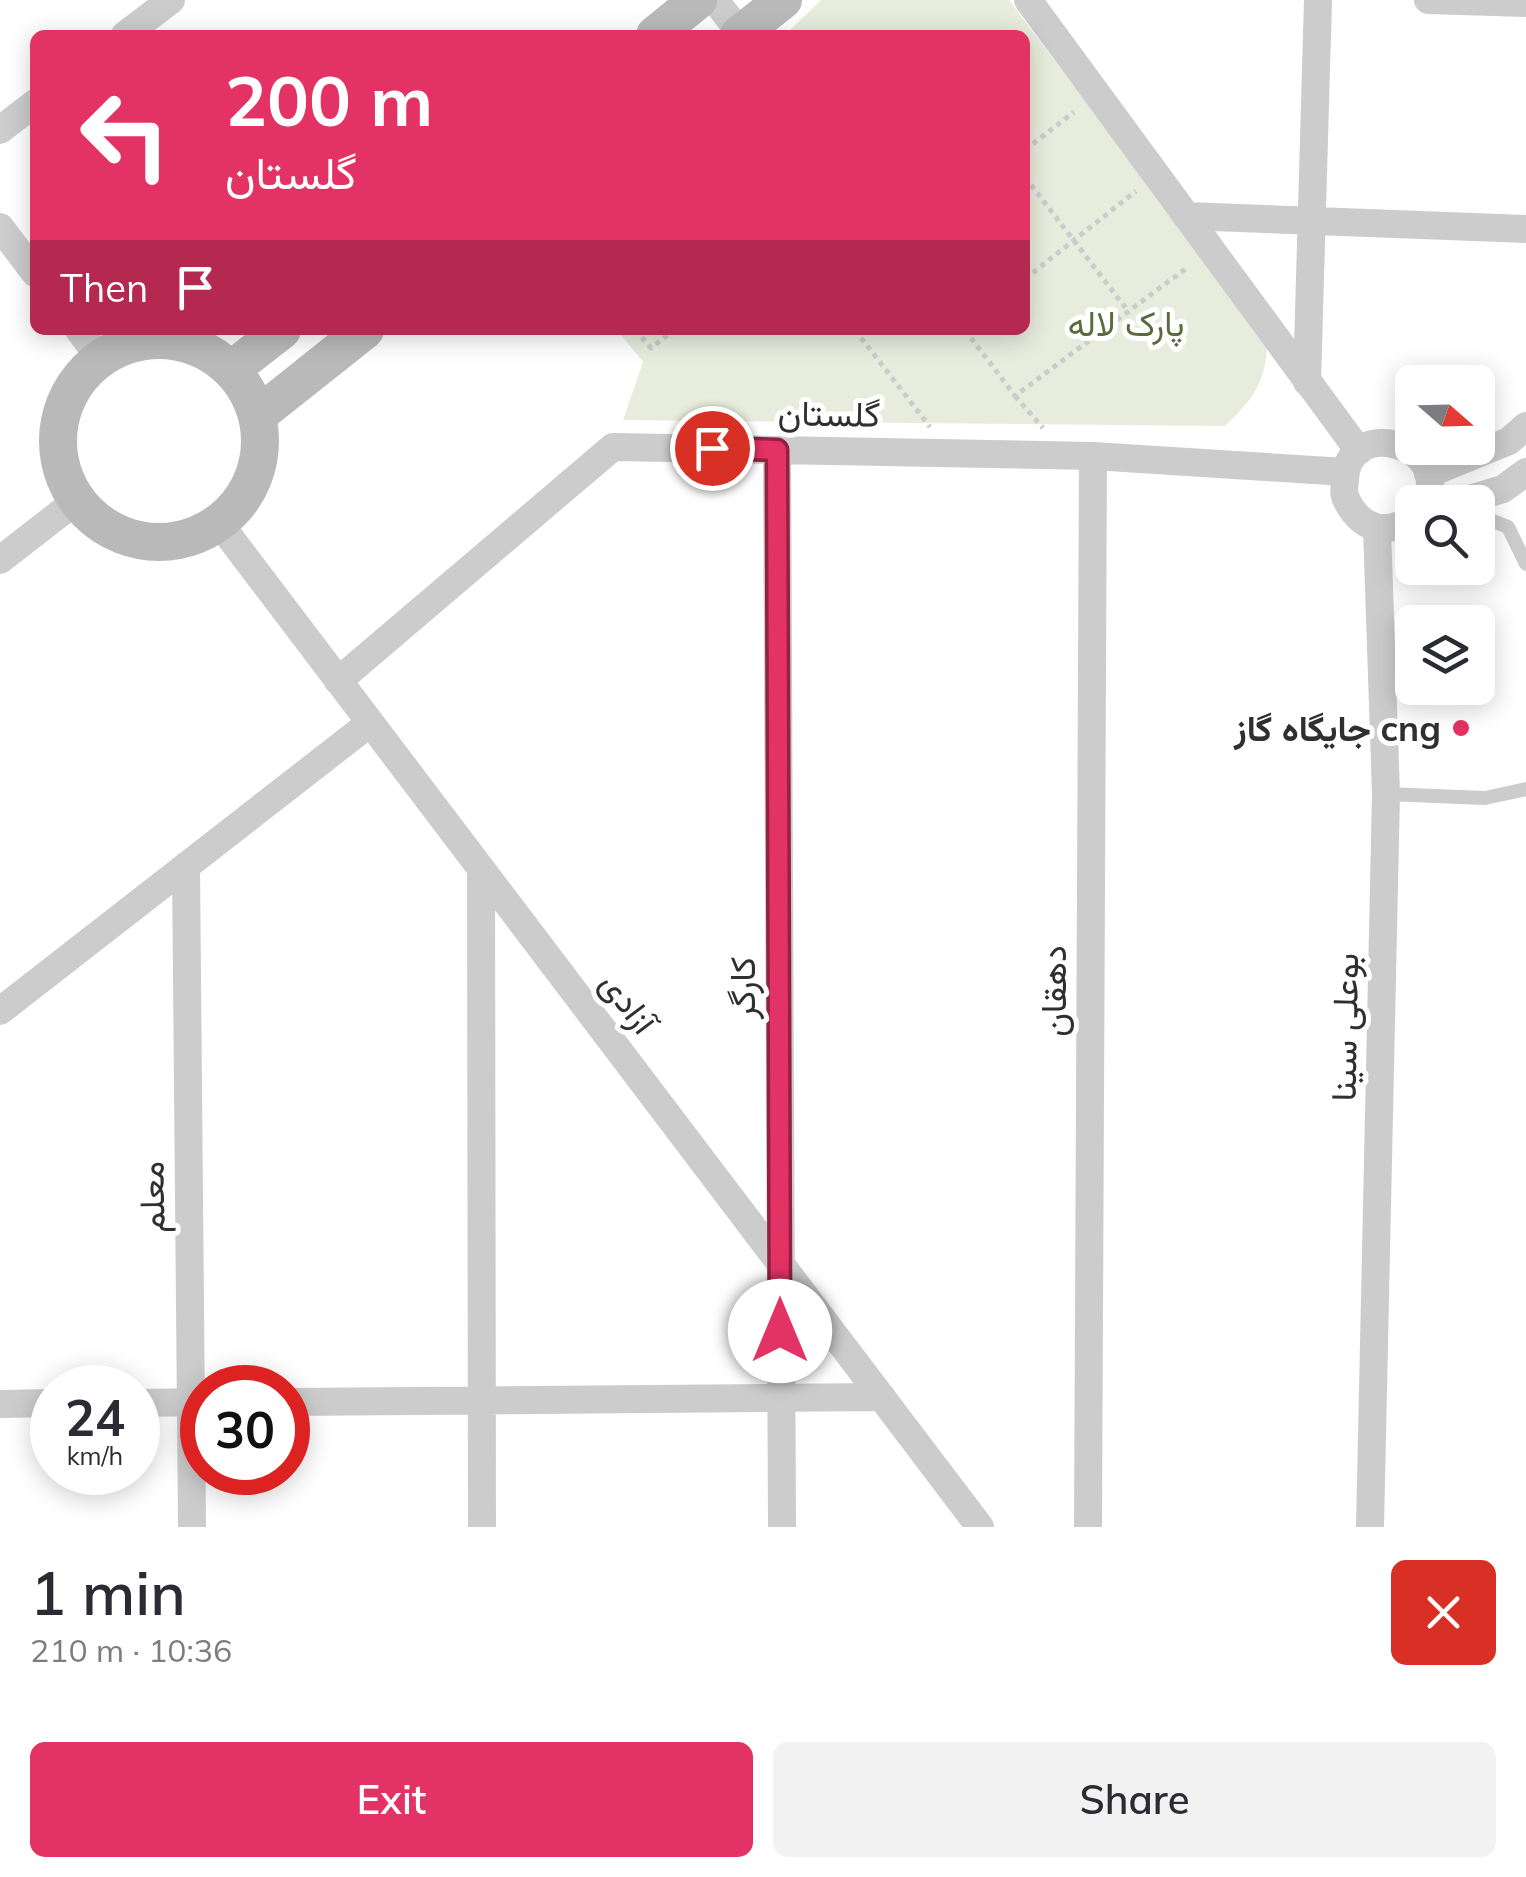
<!DOCTYPE html>
<html lang="en">
<head>
<meta charset="utf-8">
<style>
	:root { --surface:#fff; --page:#f2f2f3; --text:#2b2b33; --muted:#7c7c81; --accent:#e33364 }
	body { margin:0; font-family:Mulish,Vazirmatn,sans-serif; background:var(--page); color:var(--text); height:100vh; display:flex; flex-direction:column; font-size:38px; white-space:nowrap }
	* { box-sizing:border-box; margin:0 }
	p { font-size:32px; color:var(--muted) }
	.icon { flex:none; width:55px; height:55px; fill:none; stroke:currentColor; stroke-width:2; stroke-linecap:round; stroke-linejoin:round }
	.map { position:relative; height:1527px; overflow:hidden }
	.sheet { display:flex; flex-direction:column; background:var(--surface); flex:1 }
	.sheet>* { flex:none }
	.banner { position:absolute; left:30px; top:30px; width:1000px; height:305px; border-radius:15px; box-shadow:0 5px 25px #0003; background:#e33364; color:#fff; overflow:hidden }
	.needle { width:65px; rotate:110deg }
	.controls { position:absolute; left:1395px; top:365px; display:grid; gap:20px }
	.controls a { display:grid; place-items:center; width:100px; height:100px; border-radius:15px; background:var(--surface); box-shadow:0 5px 25px #0003; font-size:50px }
	.speed { position:absolute; left:30px; top:1365px; display:flex; gap:20px; font-size:50px; font-weight:700; text-align:center }
	.speed>* { display:grid; place-content:center; width:130px; height:130px; border-radius:50%; background:var(--surface); box-shadow:0 5px 25px #0003; line-height:1 }
	.speed small { font-size:25px; font-weight:400 }
	.speed .limit { border:15px solid #d22; background:#fff; color:#111 }
	.pin { position:absolute; display:grid; place-items:center; width:85px; height:85px; color:#fff; margin:-42px; border:5px solid #fff; border-radius:50%; box-shadow:0 2px 10px #0007 }
	.me { position:absolute; width:110px; margin:-55px; rotate:0deg; stroke-linejoin:round; filter:drop-shadow(0 0 8px #0008) }
	.turn { display:flex; align-items:center; gap:35px; height:210px; padding:0 30px; font-size:45px }
	.turn .icon { width:130px; height:130px; stroke-width:2.5 }
	.turn b { display:block; font-size:70px; line-height:85px }
	.then { display:flex; align-items:center; height:95px; padding:0 30px; background:#0003; gap:20px; font-size:38px }
	.round { display:grid; place-items:center; flex:none; width:105px; height:105px; border-radius:15px; background:var(--page) }
	.head { display:flex; align-items:center; justify-content:space-between; height:170px; padding:0 30px }
	h1 { font-size:60px; font-weight:600; line-height:75px }
	.cta { display:flex; gap:20px; margin-top:auto; padding:20px 30px }
	.cta a { flex:1; height:115px; border-radius:15px; background:var(--accent); color:#fff; font-size:40px; font-weight:600; line-height:115px; text-align:center }
	.cta a+a { background:var(--page); color:var(--text) }
	.map>svg:first-child { display:block }
	.green { fill:#e8ecdd }
	.lines { fill:none; stroke-linecap:round; stroke-linejoin:round }
	.path { stroke:#ccc; stroke-width:5; stroke-dasharray:5 5; stroke-linecap:butt }
	.lane { stroke:#ccc; stroke-width:14 }
	.street { stroke:#ccc; stroke-width:28 }
	.secondary { stroke:#b9b9b9; stroke-width:38 }
	.route-casing { stroke:#942141; stroke-width:25 }
	.route { stroke:#e33364; stroke-width:18 }
	.poi-dot { fill:#e33364; stroke:#fff; stroke-width:4 }
	.labels { text-anchor:middle; dominant-baseline:central; stroke-width:10; stroke-linejoin:round; paint-order:stroke }
	.park-label { font-size:35px; fill:#5b6a3c; stroke:#fff }
	.street-label { font-size:35px; fill:#2f2f2f; stroke:#fff }
	.poi-label { font-size:35px; font-weight:bold; fill:#2f2f2f; stroke:#fff; text-anchor:end }
</style>
</head>
<body>
<div class="map">
<svg width="1526" height="1527" viewBox="0 0 1526 1527">
	<rect width="100%" height="100%" fill="#fff"/>
	<!-- green -->
	<path class="green" d="M 821,0 L 1009,0 L 1267,343 C 1266,383 1253,399 1225,426 L 623,420 L 643,362 L 617,330 L 1025,330 L 1025,35 L 785,35 Z"/>
	<g class="lines">
		<!-- path -->
		<path class="path" d="M 1025,150 L 1074,112
			M 1025,177 L 1128,311
			M 1025,279 L 1136,191
			M 635,330 L 651,348 L 674,330
			M 794,330 L 797,330
			M 855,330 L 930,427
			M 965,330 L 1015,396 L 1188,267
			M 1015,396 L 1043,428"/>
		<!-- lane -->
		<path class="lane" d="M 1478,515 L 1508,527 L 1526,564
			M 1386,794 L 1485,798 L 1526,789"/>
		<!-- street -->
		<path class="street" d="M 715,0 L 741,34
			M 1028,0 L 1359,451
			M 1428,0 L 1526,3
			M 125,35 L 171,0
			M 0,130 L 35,103
			M 1186,216 L 1526,229
			M 0,227 L 35,273
			M 79,330 L 99,357
			M 1307,382 L 1318,0
			M 777,450 L 782,1527
			M 1428,474 L 1509,441 L 1526,426
			M 1460,502 L 1503,489 L 1526,472
			M 1412,519 C 1386,535 1363,530 1348,503 C 1343,494 1344,490 1345,480 C 1347,415 1454,444 1425,502
			M 219,523 L 980,1527
			M 0,560 L 76,501
			M 338,681 L 613,447 L 1093,456 L 1345,472
			M 186,866 L 192,1527
			M 481,869 L 482,1527
			M 0,1011 L 370,723
			M 288,1402 L 882,1397
			M 138,1403 L 202,1402
			M 0,1404 L 52,1403
			M 1088,1527 L 1093,456
			M 1370,1527 L 1386,794 L 1377,528"/>
		<!-- secondary -->
		<path class="secondary" d="M 655,35 L 698,0
			M 739,35 L 783,0
			M58 441a101 101 0 1 1 202 0a101 101 0 1 1-202 0Z
			M 231,370 L 282,330
			M 258,415 L 365,330"/>
	</g>
	<g class="lines">
		<!-- route casing -->
		<g class="route-casing">
			<path id="route" d="M 712,448 L 777,450 L 780,1331"/>
		</g>
		<!-- route -->
		<use href="#route" class="route"/>
	</g>
	<!-- markers -->
	<circle class="poi-dot" cx="1461" cy="728" r="10"/>
	<g class="labels">
		<!-- park labels -->
		<g class="park-label">
			<text x="1126" y="323">پارک لاله</text>
		</g>
		<!-- street labels -->
		<g class="street-label">
			<text transform="translate(829 413) rotate(1)">گلستان</text>
			<text transform="translate(742 988) rotate(-90)">کارگر</text>
			<text transform="translate(1053 991) rotate(-90)">دهقان</text>
			<text transform="translate(629 1002) rotate(53)">آزادی</text>
			<text transform="translate(1344 1027) rotate(-89)">بوعلی سینا</text>
			<text transform="translate(151 1197) rotate(-91)">معلم</text>
		</g>
		<!-- poi labels -->
		<g class="poi-label">
			<text x="1441" y="728">جایگاه گاز cng</text>
		</g>
	</g>
</svg>
<div class="controls">
<a><svg class="needle" viewBox="-14 -14 28 28"><path d="M0-13l5 13h-10z" fill="#e53935"/><path d="M0 13l5-13h-10z" fill="#7c7c81"/></svg></a>
<a><svg class="icon" aria-label="search" viewBox="0 0 24 24"><circle cx="10" cy="10" r="6"/><path d="M15 15l6 6"/></svg></a>
<a><svg class="icon" aria-label="layers" viewBox="0 0 24 24"><path d="M12 4l9 5-9 5-9-5zM3 14l9 5 9-5"/></svg></a>
</div>
<div class="speed"><div>24<small>km/h</small></div><div class="limit">30</div></div>
<div class="pin" style="left:712px;top:448px;background:#d93025"><svg class="icon" aria-label="arrive" viewBox="0 0 24 24"><path d="M6 21V4h12l-3 4 3 4H6"/></svg></div>
<svg class="me" style="left:780px;top:1331px" viewBox="-20 -20 40 40"><circle r="19" fill="#fff"/><path d="M0-13L10 11 0 6-10 11z" fill="#e33364"/></svg>
<div class="banner">
<div class="turn"><svg class="icon" aria-label="left" viewBox="0 0 24 24"><path d="M17 20v-9H6M10 6l-5 5 5 5"/></svg><div><b>200 m</b>گلستان</div></div>
<div class="then">Then<svg class="icon" aria-label="arrive" viewBox="0 0 24 24"><path d="M6 21V4h12l-3 4 3 4H6"/></svg></div>
</div>
</div>
<section class="sheet">
<div class="head"><div><h1>1 min</h1><p>210 m · 10:36</p></div><a class="round" style="background:#d93025;color:#fff"><svg class="icon" aria-label="close" viewBox="0 0 24 24"><path d="M6 6l12 12M18 6L6 18"/></svg></a></div>
<div class="cta"><a>Exit</a><a>Share</a></div>
</section>
</body>
</html>
